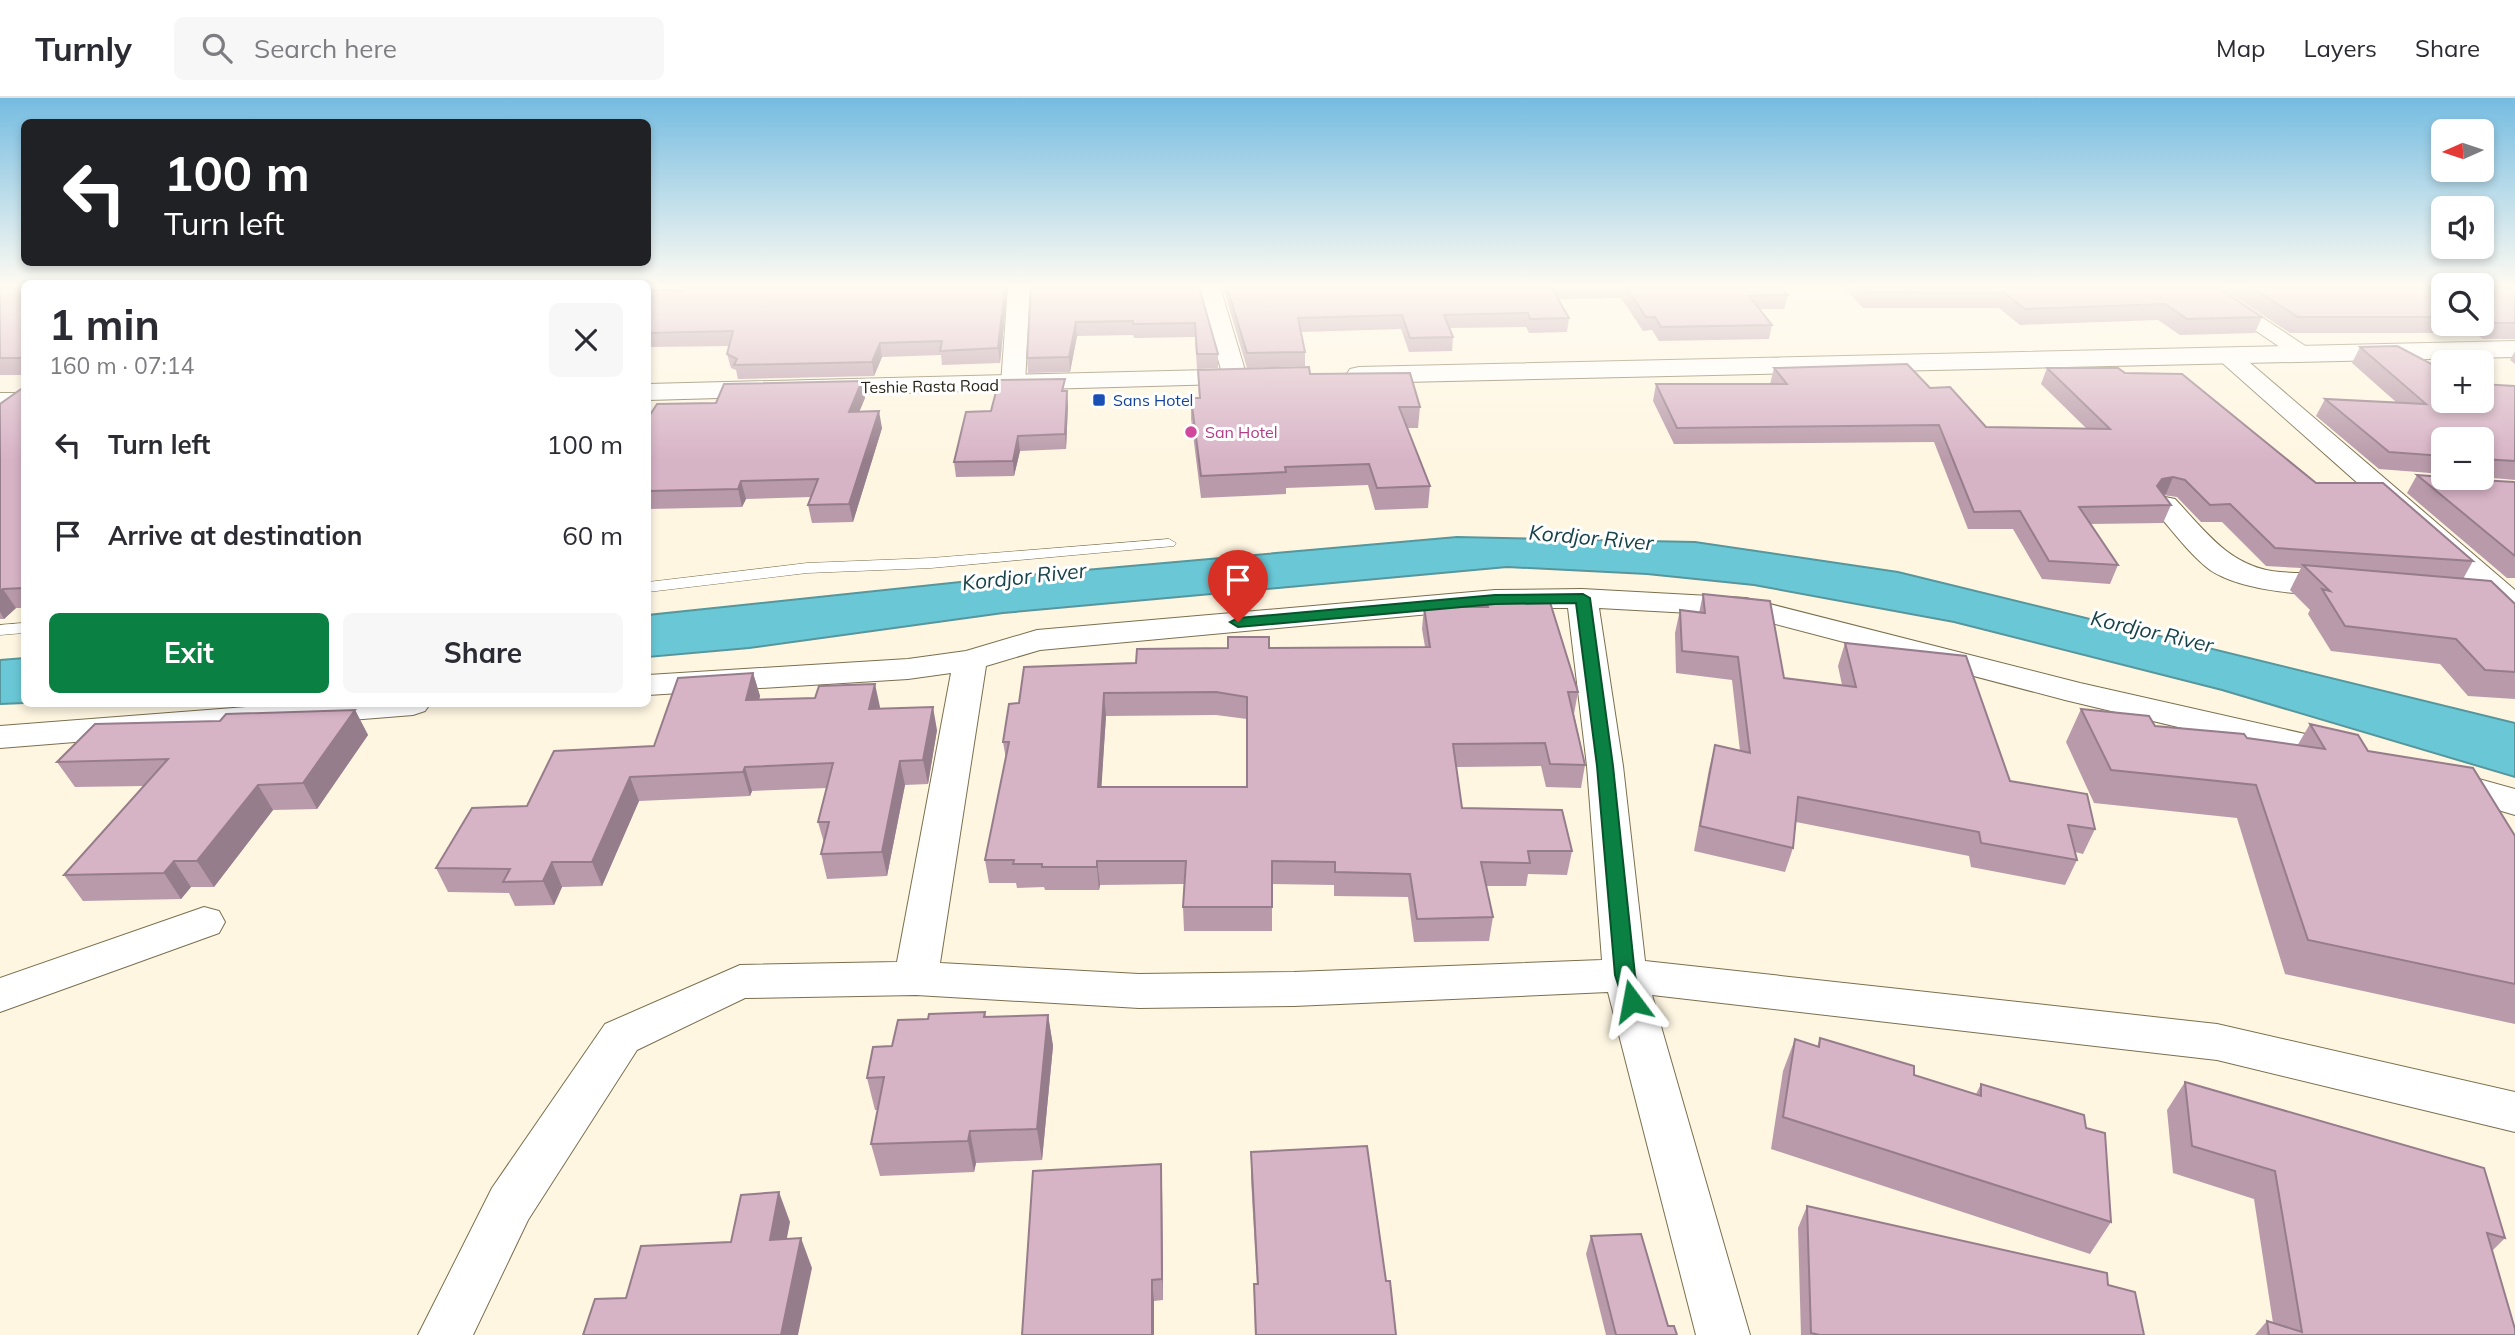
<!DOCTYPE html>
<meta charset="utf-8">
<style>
:root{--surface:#fff;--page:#f7f7f7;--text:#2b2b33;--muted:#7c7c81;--line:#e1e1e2;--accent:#0b8043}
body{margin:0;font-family:Mulish,sans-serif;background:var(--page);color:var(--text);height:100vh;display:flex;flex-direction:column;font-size:26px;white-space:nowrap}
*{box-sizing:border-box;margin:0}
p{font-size:23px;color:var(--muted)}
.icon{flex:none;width:38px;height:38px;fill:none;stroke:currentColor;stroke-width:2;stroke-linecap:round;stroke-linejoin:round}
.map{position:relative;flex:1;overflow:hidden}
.details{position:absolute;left:21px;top:182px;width:630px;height:427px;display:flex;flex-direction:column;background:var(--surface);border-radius:10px;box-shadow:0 4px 10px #0003}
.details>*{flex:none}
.hud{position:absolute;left:21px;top:21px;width:630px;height:147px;border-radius:10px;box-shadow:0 4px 10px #0003;background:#202124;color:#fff;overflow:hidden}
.needle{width:46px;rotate:267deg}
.controls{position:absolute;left:2431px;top:21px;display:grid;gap:14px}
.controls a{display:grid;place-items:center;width:63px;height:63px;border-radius:10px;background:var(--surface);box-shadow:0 4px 10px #0003;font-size:35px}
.pin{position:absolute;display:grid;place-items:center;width:60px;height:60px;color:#fff;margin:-72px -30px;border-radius:50% 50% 50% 0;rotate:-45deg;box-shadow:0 0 7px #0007}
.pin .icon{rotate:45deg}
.me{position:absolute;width:77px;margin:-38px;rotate:347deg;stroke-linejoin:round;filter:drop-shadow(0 0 5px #0008)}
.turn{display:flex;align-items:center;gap:24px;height:147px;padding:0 28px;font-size:32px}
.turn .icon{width:91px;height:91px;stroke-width:2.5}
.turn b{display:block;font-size:49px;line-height:60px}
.round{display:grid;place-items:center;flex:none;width:74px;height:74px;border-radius:10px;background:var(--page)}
.head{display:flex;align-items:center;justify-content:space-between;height:119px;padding:0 28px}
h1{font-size:42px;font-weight:700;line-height:52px}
.action{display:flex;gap:14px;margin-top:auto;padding:14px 28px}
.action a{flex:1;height:80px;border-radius:10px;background:var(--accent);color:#fff;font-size:28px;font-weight:700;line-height:80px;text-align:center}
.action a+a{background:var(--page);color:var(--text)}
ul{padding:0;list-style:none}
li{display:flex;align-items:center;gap:21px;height:91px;padding:0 28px}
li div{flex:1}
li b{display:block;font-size:26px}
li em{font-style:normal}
header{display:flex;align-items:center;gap:42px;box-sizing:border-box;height:98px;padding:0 35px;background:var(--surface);border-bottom:2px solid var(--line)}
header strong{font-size:33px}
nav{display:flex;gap:38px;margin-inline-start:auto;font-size:24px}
.search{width:490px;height:63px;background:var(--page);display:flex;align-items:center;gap:18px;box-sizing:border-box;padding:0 24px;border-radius:10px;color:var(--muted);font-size:26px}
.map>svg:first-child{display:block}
</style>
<header>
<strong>Turnly</strong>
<div class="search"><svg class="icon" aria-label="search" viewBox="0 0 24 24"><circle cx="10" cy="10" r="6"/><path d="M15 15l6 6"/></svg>Search here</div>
<nav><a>Map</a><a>Layers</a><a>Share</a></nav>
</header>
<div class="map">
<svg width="2515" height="1237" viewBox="0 0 2515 1237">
<rect width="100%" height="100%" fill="#fef6e1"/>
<path fill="#6ac8d6" stroke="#56969c" stroke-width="2" d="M1457,439L1695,444L1898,474L2515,625V679L2222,592L1954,524L1754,487L1647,476L1507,469L1003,515L749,550L648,559V517L1017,478Z
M24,560V605L0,606V562Z"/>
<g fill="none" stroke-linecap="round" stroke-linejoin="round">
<g stroke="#7a6f4f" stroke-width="1">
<path id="service" d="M1169,441L1176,445L1174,448L931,470L807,475L648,494V484L807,465L931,460Z
M24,525V535L0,537V527Z"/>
</g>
<g stroke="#7a6f4f" stroke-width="2">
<path id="minor" d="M0,189H17L0,198Z
M1008,189H1030L1025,286L1022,291H1004L1001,286Z
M1198,189H1220L1247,279L1244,284H1226L1223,279Z
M2191,189H2216L2316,255L2312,260H2296Z
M2227,250L2235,252L2515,492V517L2504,515L2219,262L2215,257L2219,252Z
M2165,399L2175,401C2207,435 2231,470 2280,474C2304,476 2329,474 2352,479L2356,486L2352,493C2316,501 2241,493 2210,472C2189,456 2173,433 2155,413L2151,407L2155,401Z
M1582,491L1746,500L2080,585L2345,645L2358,649L2363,657L2358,665L2345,669L2065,602L1745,518L1599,510L1623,668L1645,863L2217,926L2515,994V1034L2217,962L1652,897L1750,1237H1696L1608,894L1294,908L1139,910L916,897L745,900L637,952L528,1122L473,1237H418L492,1090L605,926L740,867L897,864L951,575L908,581L648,597V577L908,561L966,553L1037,532L1495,492ZM1495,510H1568L1587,668L1602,862L1294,874L1139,876L940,865L986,568L1040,552Z
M285,606H430L425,613L413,617L0,650V628Z
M2443,671L2515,691V717L2430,692L2424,683L2430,674Z
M204,809L219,813L225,824L219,835L0,914V880Z"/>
</g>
<g stroke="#7a6f4f" stroke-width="2">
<path id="secondary" d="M2515,243V259L1359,285L1350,283L1346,277L1350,271L1359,269Z
M1250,271L1259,273L1263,279L1259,285L648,302V286Z
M0,295H24V311H0Z"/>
</g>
<use href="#service" fill="#fff" fill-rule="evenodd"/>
<use href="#minor" fill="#fff" fill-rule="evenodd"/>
<use href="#secondary" fill="#fff" fill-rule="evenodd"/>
</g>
<path fill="#b99aaa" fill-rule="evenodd" d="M8,189H24V277H0V190L9,191Z
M682,189H1008L1000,265L942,267L941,257L882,259L874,278L738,281L736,272L731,270L727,256L729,248L648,249V192L682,193Z
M1031,189H1199L1218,256V270L1197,271L1195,239L1134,240L1133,237L1077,238L1070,274L1028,275L1027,260Z
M1223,189H1780L1788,197L1784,211H1760L1772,227L1769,241L1659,243L1652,232L1643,233L1621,200L1558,201L1569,220L1567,234L1529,235L1526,229L1450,230L1453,239L1452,253L1409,254L1401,231L1301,234L1305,254V268L1247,270Z
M1843,189H2217L2262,219L2255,235L2180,237L2158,222L2020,227L1999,210H1863Z
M2220,189H2443V226H2482V189H2515V241H2483L2475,235H2290Z
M2360,249L2443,303L2515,288V382L2482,379V341H2443V376L2379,371L2316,318L2325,301L2396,304L2352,265Z
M2515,253V266L2510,262Z
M1774,270L1930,290L1986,329L2086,330L2041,286L2047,270L2125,275L2316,385L2473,463L2463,481L2515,506V601L2468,598L2440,566L2331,553L2308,516L2310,512L2290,492L2301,470L2266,468L2222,424H2201L2177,399L2163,397L2171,407L2163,425L2090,426L2118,467L2110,486L2042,481L2013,431H1968L1934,344L1674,346L1653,303L1656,286H1770Z
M1198,272L1310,276L1420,309L1418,330H1407L1430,388L1428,410L1375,412L1368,387L1286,390V396L1201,400L1191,321V300H1199Z
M24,289V510H16L4,521H0V306Z
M1066,293L1068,307L1066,351L1020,353L1014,378L956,379L954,364L991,313Z
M865,300L859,314L882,330L853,424L812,425L808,407L811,399L746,401L742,409L648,411V320L716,305Z
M2417,377L2515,384V480H2507L2407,395Z
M1703,496L1784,580L1842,587L1838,568L1845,545L2010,683L2095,731L2083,756L2075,754L2077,762L2065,787L1971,769L1969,758L1796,724L1793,750L1785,774L1694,753L1709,671L1715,647L1740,653L1732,582L1676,575L1675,535L1680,512L1699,515Z
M1486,503L1578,594L1574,616L1585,667L1581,690L1546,689L1541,668L1456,669L1462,710L1572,753L1567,777L1528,776L1526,788H1486L1493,819L1489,843L1414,844L1408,799L1334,798V787L1272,786V833H1184L1183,809L1184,786L1100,787L1099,792H1045L1044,789L1017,790L1016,785H989L985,762L1006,661L1003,644L1019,605L1136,565L1269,550L1425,549L1422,531L1424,509H1485ZM1216,617L1247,621V689H1101L1106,618Z
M753,575L760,598L759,602L880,609V611L937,632L928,686L905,687L887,778L827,781L821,756L824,745L818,724L827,690L752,693L750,698L639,703L602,788L562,789L554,807L515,808L509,795L448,794L436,770L527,708L654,648Z
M2081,611L2155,628L2297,648L2310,626L2368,653L2515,738V926L2285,876L2237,720L2094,705L2066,644Z
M355,612L368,637L317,711L273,712L214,789H191L181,801L83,803L64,777L144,688L75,689L57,664L220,623Z
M985,914L986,919L1048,917L1053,948L1042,1062L976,1065L974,1074L880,1078L871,1046L878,1012H875L867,980L892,948L928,921Z
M1820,940L1914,977L1976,996L1981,986L2086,1030L2111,1124L2090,1156L1771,1051L1783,973L1795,941L1817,949Z
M2185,984L2505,1140L2492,1153L2515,1237H2255L2267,1223L2273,1225L2254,1101L2173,1075L2167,1012Z
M1251,1054L1396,1237H1255L1254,1186H1257L1251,1081Z
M1161,1066L1162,1088L1163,1202L1154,1203V1237H1022Z
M1807,1108L2108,1187L2144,1237H1801L1798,1130Z
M1591,1138L1668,1228L1677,1237H1606L1586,1156Z"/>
<path fill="#967d8b" d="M1005,189H1008L1000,265L998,250Z
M1076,224L1077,238L1070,274L1069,259Z
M880,245L882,259L874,278L872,264Z
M862,283L865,300L852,331L849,314Z
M1067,293L1068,307L1066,351L1065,336Z
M879,313L882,330L853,424L849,406Z
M1018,338L1020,353L1014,378L1013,363Z
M2173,379L2166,396L2154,398L2157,388L2162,381Z
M741,383L746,401L742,409L738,391Z
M3,491L16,510L4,521L0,514V493Z
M753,575L760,598L753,625L746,602Z
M875,586L880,609L874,635L869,611Z
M1104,595L1106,618L1100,712L1098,689Z
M933,609L937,632L928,686L923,662Z
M355,612L368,637L317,711L303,685Z
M900,663L905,687L887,778L882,754Z
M745,669L752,693L750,698L743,674Z
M630,679L639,703L602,788L592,764Z
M258,687L273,712L214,789L197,763Z
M174,763L191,789L181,801L164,775Z
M1097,763L1100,787L1099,792L1097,769Z
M552,764L562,789L554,807L543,783Z
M1048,917L1053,948L1042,1062L1037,1031Z
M970,1033L976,1065L974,1074L968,1043Z
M1161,1066L1162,1088L1163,1202L1162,1181Z
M779,1094L790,1124L781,1171L770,1142Z
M801,1140L812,1170L798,1237H781Z
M1152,1182L1154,1203V1237H1152Z"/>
<path fill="#d7b3c6" stroke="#967d8b" stroke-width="2" fill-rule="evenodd" d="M16,189H24V260H0V190L15,191Z
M682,189H1005L998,250L940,253L942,243L880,245L872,264L734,267L737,261L727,256L733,233L648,235V192L682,193Z
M1031,189H1199L1218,256H1197L1195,225L1133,226V223L1076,224L1069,259L1027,260Z
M1227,189H1551L1569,220L1530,221L1528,215L1444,217L1453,239L1410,240L1402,217L1298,220L1305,254L1247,255Z
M1626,189H1780L1788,197L1749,198L1772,227L1661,229L1655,219H1646Z
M1862,189H2217L2262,219L2187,221L2165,206L2025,211L2004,195L1868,194Z
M2251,189H2443V219H2298Z
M2482,189H2515V225H2492L2484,219H2482Z
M2397,248L2443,272V303H2482V286L2515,288V363L2482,361V341H2443V358L2389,354L2325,301L2426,306L2360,249Z
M1907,266L1930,290L1950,289L1986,329L2110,331L2047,270H2118L2125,275L2182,276L2316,385H2383L2473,463L2275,450L2230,406L2210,407L2185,382L2173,379L2162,381L2157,388L2171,407L2079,409L2118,467L2049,463L2020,413L1974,414L1939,327L1677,330L1656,286H1787L1774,270Z
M1309,269L1310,276L1410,275L1420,309H1399L1430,388L1377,390L1369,366L1285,369L1286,374L1201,378L1191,300H1200L1198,272Z
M1065,281L1062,293H1067L1065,336L1018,338L1013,363L954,364L966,314L991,313L999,282Z
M862,283L849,314L879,313L849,406L808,407L818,381L741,383L738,391L648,393V320L657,306L716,305L724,286Z
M24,289V490L3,491L0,493V306Z
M2417,377L2443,379V380L2515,384V458Z
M2303,467L2491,483L2515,506V574L2485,572L2456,541L2345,528L2322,491L2330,493Z
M1703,496L1770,503L1784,580L1856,589L1845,545L1966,558L2010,683L2087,696L2095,731L2068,727L2077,762L1981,745L1979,734L1798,699L1793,750L1700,728L1715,647L1750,655L1738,559L1682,553L1680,512L1705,515Z
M1549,501L1578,594H1568L1585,667L1550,666L1545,645L1453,646L1462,710L1562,712L1572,753H1528L1530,765L1481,764L1493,819L1417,821L1410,776L1335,774V764L1272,763V809H1183L1186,763H1097V769H1042V766H1013L1014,762H985L1009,644H1003L1009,606L1019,605L1024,569L1136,565L1137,551L1228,550V539H1269V550L1430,549L1424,509H1488L1486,503ZM1216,594L1247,599V689H1098L1104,595Z
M753,575L746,602L815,600L819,588L875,586L869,611L933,609L923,662L900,663L882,754L821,756L829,724H818L833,665L745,669L743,674L630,679L592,764H552L543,783L503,784L510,771L436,770L472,710L527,708L554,653L654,648L678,580Z
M2081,611L2149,618L2155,628L2244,636L2247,640L2325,651L2310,626L2358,637L2368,653L2473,670L2515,738V886L2308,842L2256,687L2111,672Z
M355,612L303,685L258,687L197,763H174L164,775L64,777L168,661L57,664L95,626L220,623L226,616Z
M985,914L984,919L1048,917L1037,1031L970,1033L968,1043L871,1046L884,979L867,980L873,949L892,948L898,922L928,921L929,916Z
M1820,940L1914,968V977L1981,998V986L2084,1017L2086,1030L2105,1035L2111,1124L1783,1019L1795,941L1819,949Z
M2185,984L2484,1070L2505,1140L2487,1135L2515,1231V1237H2269L2267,1223L2302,1234L2275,1073L2192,1048Z
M1367,1048L1386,1183H1390L1396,1237H1256L1254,1186H1258L1251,1054Z
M1161,1066L1162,1181L1152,1182V1237H1022L1033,1073Z
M779,1094L770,1142L801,1140L781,1237H583L595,1201L626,1200L641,1148L731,1144L741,1097Z
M1807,1108L2107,1175L2108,1187L2135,1194L2144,1237H1820L1811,1235Z
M1641,1136L1668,1228H1674L1677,1237H1616L1591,1138Z"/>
<linearGradient id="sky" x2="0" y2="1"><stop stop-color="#75bce1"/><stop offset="0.52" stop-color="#fffbf2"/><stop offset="1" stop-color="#fffbf2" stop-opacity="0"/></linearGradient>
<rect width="2515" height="362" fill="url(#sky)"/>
<path fill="#0b8043" stroke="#07532c" stroke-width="2" d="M1583,496L1590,500L1613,668L1635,877L1642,903L1639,908H1625L1615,877L1597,668L1576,505L1495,506L1238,529L1230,524L1238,520L1495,497Z"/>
<rect fill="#1a4fb4" stroke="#fff" stroke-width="2.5" x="1092" y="295" width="14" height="14" rx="3.5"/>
<circle fill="#d1479c" stroke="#fff" stroke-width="2.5" cx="1191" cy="334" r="7"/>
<g text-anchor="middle" stroke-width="6" stroke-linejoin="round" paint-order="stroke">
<g font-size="16" fill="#282316" stroke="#fff">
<text transform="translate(930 288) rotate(-1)" y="6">Teshie Rasta Road</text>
</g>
<g font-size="16" fill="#164399" stroke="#fff" text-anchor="start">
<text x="1113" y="308">Sans Hotel</text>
</g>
<g font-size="16" fill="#b23c85" stroke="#fff" text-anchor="start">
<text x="1205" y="340">San Hotel</text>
</g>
<g font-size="21" font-style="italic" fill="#174349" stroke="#fff">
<text transform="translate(1591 440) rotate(5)" y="7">Kordjor River</text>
<text transform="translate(1024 479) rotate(-6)" y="7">Kordjor River</text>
<text transform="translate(2152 534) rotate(13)" y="7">Kordjor River</text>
</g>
</g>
</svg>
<div class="controls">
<a><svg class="needle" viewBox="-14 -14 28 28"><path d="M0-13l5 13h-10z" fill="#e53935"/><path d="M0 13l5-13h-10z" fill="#7c7c81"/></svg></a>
<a><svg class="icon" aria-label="sound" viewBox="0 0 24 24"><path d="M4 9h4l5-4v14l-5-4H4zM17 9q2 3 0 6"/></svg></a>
<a><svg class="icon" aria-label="search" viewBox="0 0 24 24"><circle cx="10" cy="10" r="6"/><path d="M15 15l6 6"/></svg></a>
<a>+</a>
<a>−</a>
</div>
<div class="pin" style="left:1238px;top:524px;background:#d93025"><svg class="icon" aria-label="arrive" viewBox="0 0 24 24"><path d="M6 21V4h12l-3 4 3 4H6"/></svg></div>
<svg class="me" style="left:1632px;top:903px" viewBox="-20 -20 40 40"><path d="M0-17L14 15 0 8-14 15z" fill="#0b8043" stroke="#fff" stroke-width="4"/></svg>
<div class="hud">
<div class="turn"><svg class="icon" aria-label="left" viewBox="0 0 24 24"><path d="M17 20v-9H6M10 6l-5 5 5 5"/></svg><div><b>100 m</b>Turn left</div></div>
</div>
<section class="details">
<div class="head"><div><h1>1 min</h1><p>160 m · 07:14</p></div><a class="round"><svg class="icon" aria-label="close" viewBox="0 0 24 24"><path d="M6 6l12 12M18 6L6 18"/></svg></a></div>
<ul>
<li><svg class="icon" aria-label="left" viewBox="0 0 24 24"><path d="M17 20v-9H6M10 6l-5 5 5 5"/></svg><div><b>Turn left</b></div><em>100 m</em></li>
<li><svg class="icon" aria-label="arrive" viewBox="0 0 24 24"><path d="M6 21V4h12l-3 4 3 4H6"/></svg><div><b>Arrive at destination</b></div><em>60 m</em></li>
</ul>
<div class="action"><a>Exit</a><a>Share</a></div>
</section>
</div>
